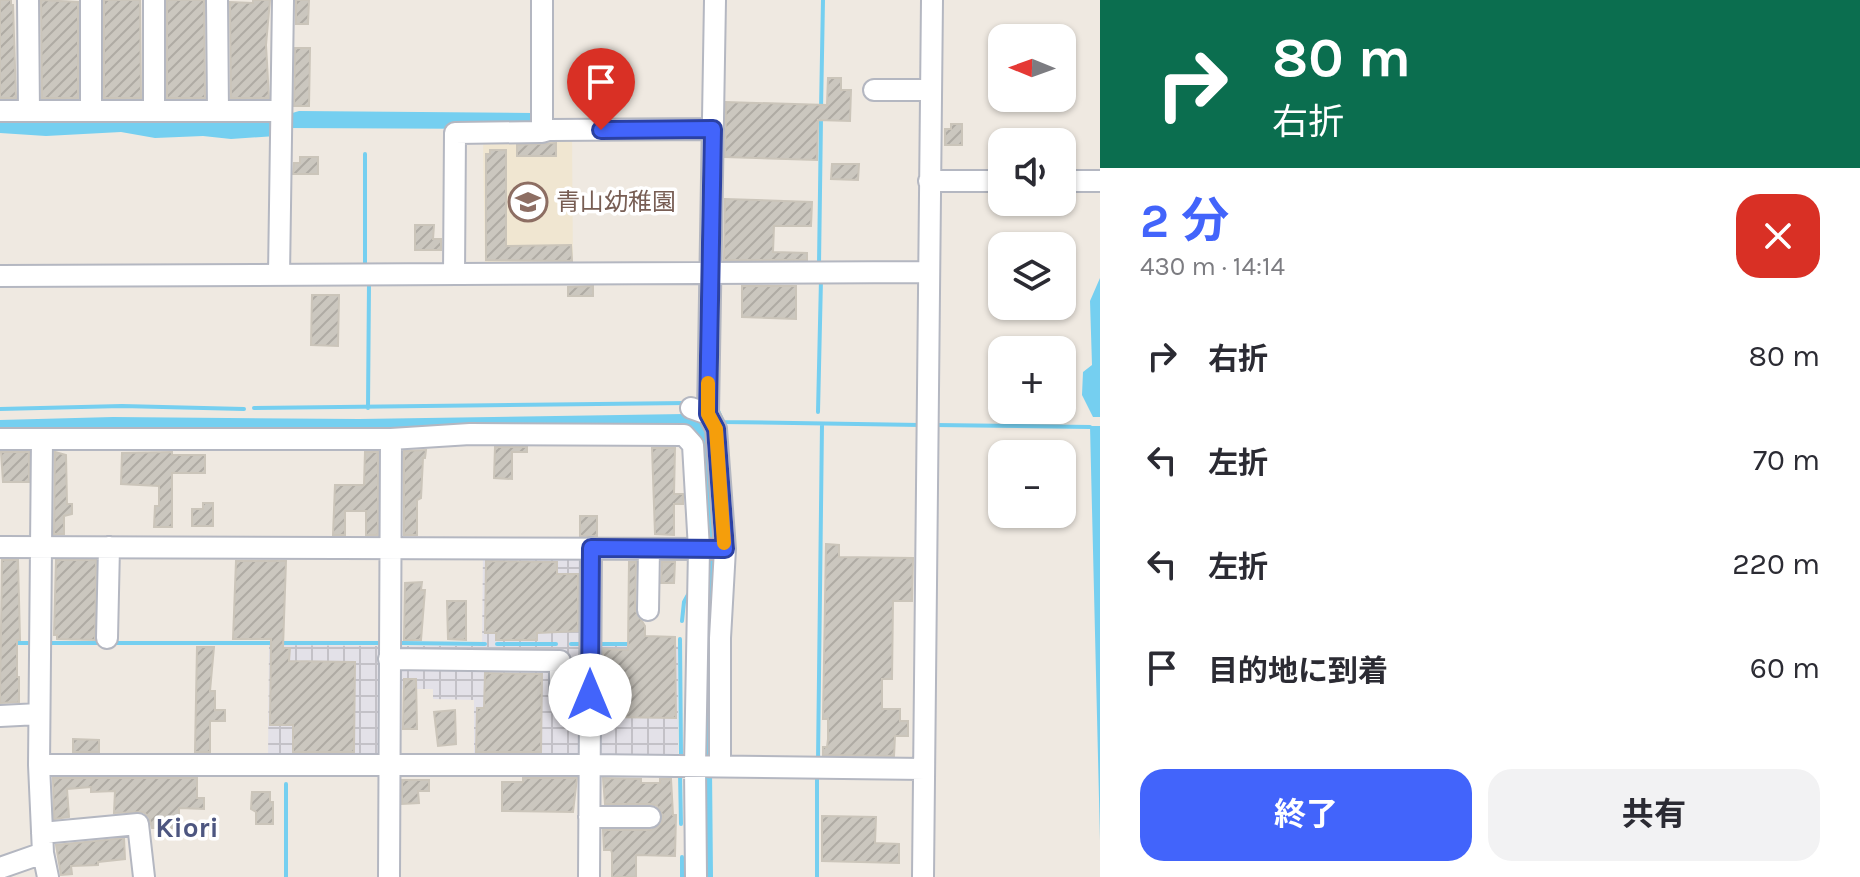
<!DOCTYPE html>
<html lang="ja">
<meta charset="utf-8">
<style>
:root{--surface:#fff;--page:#f2f2f3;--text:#2b2b33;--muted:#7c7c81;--accent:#4264fb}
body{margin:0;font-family:Karla,"Noto Sans JP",sans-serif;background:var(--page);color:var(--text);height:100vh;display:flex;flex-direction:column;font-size:30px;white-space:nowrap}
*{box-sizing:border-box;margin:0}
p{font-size:26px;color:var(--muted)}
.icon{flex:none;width:44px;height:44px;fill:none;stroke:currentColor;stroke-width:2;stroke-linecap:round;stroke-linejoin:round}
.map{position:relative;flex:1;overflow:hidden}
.side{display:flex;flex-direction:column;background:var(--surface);width:760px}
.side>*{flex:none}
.banner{background:#0b6e4f;color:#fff;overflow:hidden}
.needle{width:52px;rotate:271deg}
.tools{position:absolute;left:988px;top:24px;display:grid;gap:16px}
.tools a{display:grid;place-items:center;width:88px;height:88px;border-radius:16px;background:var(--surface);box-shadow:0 2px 6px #0004;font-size:40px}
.pin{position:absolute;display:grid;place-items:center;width:68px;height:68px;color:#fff;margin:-82px -34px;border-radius:50% 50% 50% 0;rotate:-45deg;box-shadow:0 0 8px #0007}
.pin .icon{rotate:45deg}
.me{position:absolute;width:88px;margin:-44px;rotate:0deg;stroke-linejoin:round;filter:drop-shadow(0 0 6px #0008)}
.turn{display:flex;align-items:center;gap:28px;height:168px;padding:0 40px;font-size:36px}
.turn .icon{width:104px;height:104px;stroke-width:2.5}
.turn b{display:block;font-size:56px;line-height:68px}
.round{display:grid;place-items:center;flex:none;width:84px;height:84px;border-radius:24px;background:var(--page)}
.headline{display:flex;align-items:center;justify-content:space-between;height:136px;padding:0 40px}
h1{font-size:48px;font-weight:700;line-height:60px;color:var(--accent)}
.action{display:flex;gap:16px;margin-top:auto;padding:16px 40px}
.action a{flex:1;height:92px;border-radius:24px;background:var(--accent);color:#fff;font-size:32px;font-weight:700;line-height:92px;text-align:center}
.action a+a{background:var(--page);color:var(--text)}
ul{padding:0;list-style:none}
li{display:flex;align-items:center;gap:24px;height:104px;padding:0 40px}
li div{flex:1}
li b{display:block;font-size:30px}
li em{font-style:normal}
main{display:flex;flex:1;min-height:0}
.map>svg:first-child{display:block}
</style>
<main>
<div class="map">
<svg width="1100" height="877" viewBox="0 0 1100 877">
<defs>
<pattern id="industrial-grid" width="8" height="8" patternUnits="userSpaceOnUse" patternTransform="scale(2)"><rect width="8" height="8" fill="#e3e1e8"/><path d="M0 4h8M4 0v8" fill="none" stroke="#c3c1c7"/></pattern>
<pattern id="building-hatch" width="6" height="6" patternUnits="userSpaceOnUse" patternTransform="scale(2)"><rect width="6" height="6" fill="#cbc7bf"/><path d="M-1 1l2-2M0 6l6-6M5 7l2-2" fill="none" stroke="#afaba4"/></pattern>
</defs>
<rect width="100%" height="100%" fill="#efe9e1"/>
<path fill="url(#industrial-grid)" d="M483,550L585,551L582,758H474V700L433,699V689H398V646H482Z
M269,645L379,646V753L374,759H268Z
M593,646H678V758H593Z"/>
<path fill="#f0e6d1" d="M572,133L573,267H485L483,136Z"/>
<path fill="#75cff0" d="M299,111L532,113L534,129L286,128L289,114Z
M0,115L275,119L276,136L231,139L203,136L155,138L121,132L46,136L0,133Z
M1100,278V417H1093L1082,395L1083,372L1092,365L1090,301Z
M684,414L698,417L712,431L720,540L712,770L713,877H701L697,440L0,432V420L113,417L359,419Z
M1090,426H1100V840Z"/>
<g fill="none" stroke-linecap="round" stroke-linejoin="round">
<path stroke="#75cff0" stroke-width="4" d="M821,110L823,0
M365,154V266
M819,264L821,118
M716,406L723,422L920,425
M254,408L687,403
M368,408L369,283
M0,409L122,406L244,409
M818,412L821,279
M935,425L1090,427
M682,621L684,602L690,591
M680,639L681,756
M14,643H28
M46,643H101
M110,643H379
M401,643L485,644
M497,644H556
M571,644H585
M597,644H630
M818,761L822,424
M680,773L681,824
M682,857V877
M286,877V784
M817,877V773"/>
</g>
<path fill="url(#building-hatch)" stroke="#cbc5ba" stroke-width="2" d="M0,0H11V5H13L16,98H0Z
M41,0L78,2V98H42Z
M104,0H140L141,98H104Z
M167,0H204L205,98H167Z
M253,0H270L266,45L269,98H231L230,2L253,3Z
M296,0H309L308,24H296Z
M295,48H310L309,106H294Z
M828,78H841V90H851L850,121L818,120L817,160L725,157L726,102L827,105Z
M951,124H962V145H945V129H951Z
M556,143V156H517V145Z
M490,150H506V246L571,245L572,261L486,260V154H490Z
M300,157H318V174H293L294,163H300Z
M832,164H859L858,180L831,179Z
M725,199L812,202L811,226H774L773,252L807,253V260H724Z
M415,225H434L433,239H441V250H415Z
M593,286V296H568V287Z
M742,286H796V319L742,317Z
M312,295H339L338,346L311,345Z
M495,447H527V452H512V479L494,478Z
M652,448H675L674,494H683V504H674V535L655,534Z
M426,450L425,458H423L421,498L417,500V535H404V451Z
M1,452H29V482H3Z
M55,452L66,455L67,504H72V514L64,516V534H54Z
M172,452V455H205V473H172V527H154L155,506H159V486L121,484L122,453Z
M365,452H378V535H366V511H345V535H333L335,485H364Z
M203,503H213V526H192V509H203Z
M580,516H597V536H580Z
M826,544L839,545V557L913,558L912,601H893L892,679H882V709H900V721H908V736H895L894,756L823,755V747H827L828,739V719H823Z
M2,560H18L20,640H17V677H19V702L0,703Z
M56,560H96L95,640L57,639V635H54Z
M236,561H286L283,648H290L289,661L355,662L354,752H293V725H270L271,639H233Z
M486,561L557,562V574H578V631L537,633V640H496V633H485Z
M629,562H636L635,610L645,626V636L675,637L676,718L604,717L603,649L628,650Z
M662,562H675L674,583H661Z
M422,582L421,590H425L421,640H404L405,583Z
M447,601H466V640L448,639Z
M197,647H214L210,691H215V710H225V721H210V752H195Z
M485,673L542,674L541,752H476L477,708H484Z
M404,679H416L417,729H403Z
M455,710L456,744L438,746L434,712Z
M73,739L99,740V752H73Z
M53,778H197V798H204V809L179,808V828H152L149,817L143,812L114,813L115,791L91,792V787L67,789L69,817L54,819Z
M523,778H577L573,812L502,811V782H523Z
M603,778L641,779V783H660V779H671L673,815H676L675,856L636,855V877H612V853L611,850H604L603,830H651L661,824L663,816L657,806L651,804H605Z
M402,780H429V791H418L419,803L402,804Z
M252,792H270V802H273V824H256V812L251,809Z
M822,816L876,817L875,843L899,844V863L822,861Z
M124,838L125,859L98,862V865L71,866L72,874L61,875L56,845Z"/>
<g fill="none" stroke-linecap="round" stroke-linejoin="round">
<g stroke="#b4b7c1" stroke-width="24">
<path id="minor" d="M28,0L29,111
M91,0V111
M154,0V111
M217,0L218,111
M874,90H930
M0,111H281
M542,132V0
M929,181H1002
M1062,181H1100
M454,274L455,133L542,132L549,130L713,129
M279,275L283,0
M0,276L929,272
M691,408L708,414L716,429L725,549L720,638V766
M708,414L715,0
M0,439H391L470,434L684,435L693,445L699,549L695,766L696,877
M42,439L39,765L43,853L48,877
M0,547L725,549
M648,610L649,549
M107,638L109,547
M389,659L560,661V694L590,695
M0,716L39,714
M39,765H589L924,769
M589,817H650
M42,833L138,824L144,877
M0,868L43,853
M389,877L391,439
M589,877L591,548
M923,877L932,0"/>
</g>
<use href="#minor" stroke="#fff" stroke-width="20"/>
</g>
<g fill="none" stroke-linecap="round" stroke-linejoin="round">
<g stroke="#2b41a3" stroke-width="20">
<path id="route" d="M590,695L591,548L725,549L716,429L708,414L713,129L601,130"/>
</g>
<use href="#route" stroke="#4264fb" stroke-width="14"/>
<path stroke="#f59e0b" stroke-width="14" d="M708,383V414L716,429L724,543"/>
</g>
<defs>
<g id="school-ring" transform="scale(2)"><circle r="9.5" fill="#fff" stroke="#8d6e63" stroke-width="1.5"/><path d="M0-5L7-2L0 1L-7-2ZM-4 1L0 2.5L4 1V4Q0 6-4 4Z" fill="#8d6e63"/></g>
</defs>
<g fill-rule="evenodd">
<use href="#school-ring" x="528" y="202"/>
</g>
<g text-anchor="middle" stroke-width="7" stroke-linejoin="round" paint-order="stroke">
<g font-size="24" fill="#785e54" stroke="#fff" text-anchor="start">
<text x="556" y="210">青山幼稚園</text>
</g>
<g font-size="28" font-weight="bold" fill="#4d5680" stroke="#fff">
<text x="187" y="837">Kiori</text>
</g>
</g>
</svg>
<div class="tools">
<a><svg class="needle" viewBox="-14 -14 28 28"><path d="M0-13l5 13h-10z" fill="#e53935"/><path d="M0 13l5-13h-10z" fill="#7c7c81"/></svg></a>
<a><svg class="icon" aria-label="sound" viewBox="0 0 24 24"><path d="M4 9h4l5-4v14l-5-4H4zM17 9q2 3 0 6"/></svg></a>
<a><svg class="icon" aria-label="layers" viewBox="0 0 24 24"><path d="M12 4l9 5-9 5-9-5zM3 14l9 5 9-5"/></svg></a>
<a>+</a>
<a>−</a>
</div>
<div class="pin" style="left:601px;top:130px;background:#d93025"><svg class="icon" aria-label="arrive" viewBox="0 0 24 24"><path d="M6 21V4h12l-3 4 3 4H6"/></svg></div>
<svg class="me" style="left:590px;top:695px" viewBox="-20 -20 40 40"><circle r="19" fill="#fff"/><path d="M0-13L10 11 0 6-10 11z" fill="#4264fb"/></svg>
</div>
<section class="side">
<div class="banner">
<div class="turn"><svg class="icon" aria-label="right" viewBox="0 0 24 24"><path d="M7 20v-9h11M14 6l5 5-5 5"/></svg><div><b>80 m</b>右折</div></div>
</div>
<div class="headline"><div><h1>2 分</h1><p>430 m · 14:14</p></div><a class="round" style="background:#d93025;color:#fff"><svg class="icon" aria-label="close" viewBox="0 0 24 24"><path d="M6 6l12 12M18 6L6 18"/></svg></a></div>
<ul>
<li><svg class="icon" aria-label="right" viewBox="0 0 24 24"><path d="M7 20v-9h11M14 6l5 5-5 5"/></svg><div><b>右折</b></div><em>80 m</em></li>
<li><svg class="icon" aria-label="left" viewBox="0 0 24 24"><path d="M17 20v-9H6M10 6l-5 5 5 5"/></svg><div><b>左折</b></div><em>70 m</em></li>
<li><svg class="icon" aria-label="left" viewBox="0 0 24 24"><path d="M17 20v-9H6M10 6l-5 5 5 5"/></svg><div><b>左折</b></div><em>220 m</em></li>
<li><svg class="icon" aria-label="arrive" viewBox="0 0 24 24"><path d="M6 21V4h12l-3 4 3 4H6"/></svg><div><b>目的地に到着</b></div><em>60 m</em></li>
</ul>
<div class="action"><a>終了</a><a>共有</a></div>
</section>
</main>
